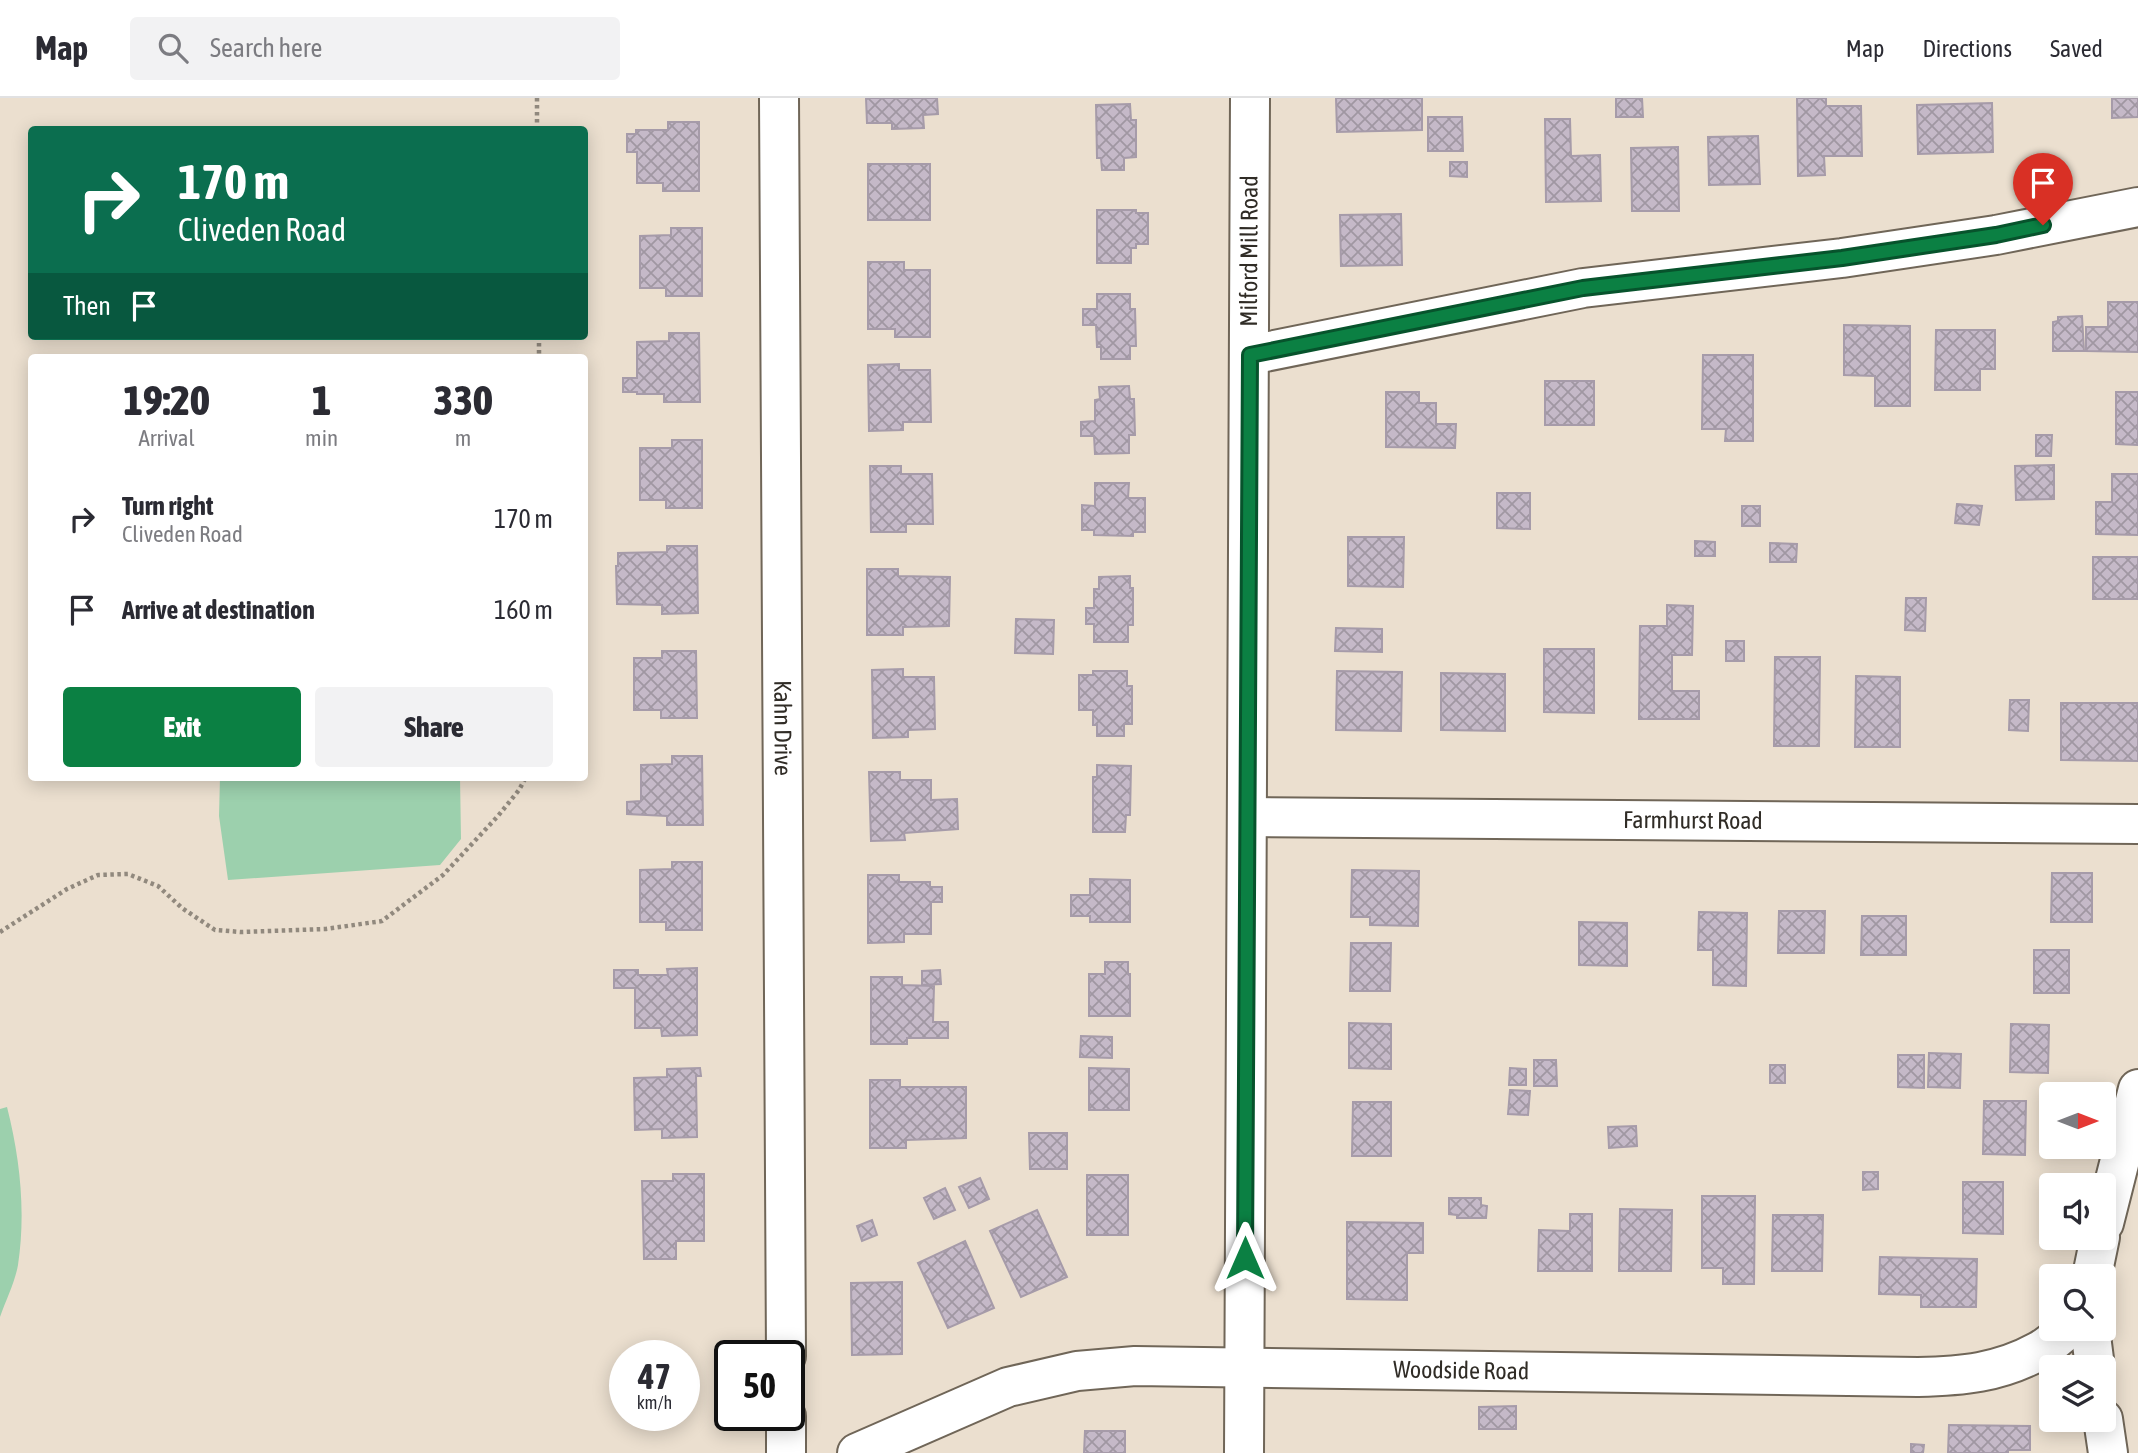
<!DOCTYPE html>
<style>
:root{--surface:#fff;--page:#f2f2f3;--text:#2b2b33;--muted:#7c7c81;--line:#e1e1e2;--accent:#0b8043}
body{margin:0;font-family:"Asap Condensed",sans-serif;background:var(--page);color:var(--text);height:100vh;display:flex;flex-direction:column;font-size:26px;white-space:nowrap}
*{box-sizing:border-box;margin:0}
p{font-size:23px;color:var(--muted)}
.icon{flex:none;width:38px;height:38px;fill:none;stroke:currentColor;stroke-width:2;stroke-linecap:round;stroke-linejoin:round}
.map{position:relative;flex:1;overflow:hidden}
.sheet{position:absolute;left:28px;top:256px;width:560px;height:427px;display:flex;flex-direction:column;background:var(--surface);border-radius:7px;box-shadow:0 4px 18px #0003}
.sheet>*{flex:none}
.guide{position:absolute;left:28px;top:28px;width:560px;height:214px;border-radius:7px;box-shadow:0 4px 18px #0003;background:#0b6e4f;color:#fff;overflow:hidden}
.needle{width:46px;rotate:90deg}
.controls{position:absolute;left:2039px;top:984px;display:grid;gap:14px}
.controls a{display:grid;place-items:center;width:77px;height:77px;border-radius:7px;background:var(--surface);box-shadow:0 4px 18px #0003;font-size:35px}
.speed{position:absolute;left:609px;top:1242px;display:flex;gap:14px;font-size:35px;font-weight:700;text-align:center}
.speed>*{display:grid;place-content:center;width:91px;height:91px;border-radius:50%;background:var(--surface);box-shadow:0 4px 18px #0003;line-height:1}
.speed small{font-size:18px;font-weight:400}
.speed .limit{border:4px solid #111;border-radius:10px;background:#fff;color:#111}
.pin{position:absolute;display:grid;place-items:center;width:60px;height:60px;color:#fff;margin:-72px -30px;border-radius:50% 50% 50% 0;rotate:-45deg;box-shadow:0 0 7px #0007}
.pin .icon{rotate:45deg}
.me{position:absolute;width:77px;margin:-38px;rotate:0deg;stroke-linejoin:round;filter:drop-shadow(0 0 5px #0008)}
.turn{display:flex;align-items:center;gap:24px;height:147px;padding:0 35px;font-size:32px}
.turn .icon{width:91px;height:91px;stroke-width:2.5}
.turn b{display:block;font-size:49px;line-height:60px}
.then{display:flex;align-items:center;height:66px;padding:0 35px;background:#0003;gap:14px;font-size:26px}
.eta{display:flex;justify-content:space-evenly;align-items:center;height:119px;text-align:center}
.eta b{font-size:42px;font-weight:800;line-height:49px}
.primary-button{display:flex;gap:14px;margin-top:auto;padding:14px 35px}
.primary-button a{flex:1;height:80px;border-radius:7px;background:var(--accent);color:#fff;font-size:28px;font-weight:800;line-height:80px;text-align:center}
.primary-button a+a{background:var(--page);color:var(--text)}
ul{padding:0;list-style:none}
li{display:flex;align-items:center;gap:21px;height:91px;padding:0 35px}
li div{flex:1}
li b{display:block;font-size:26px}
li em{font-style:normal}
header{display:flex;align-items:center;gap:42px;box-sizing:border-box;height:98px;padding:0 35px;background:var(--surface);border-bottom:2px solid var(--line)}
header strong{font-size:33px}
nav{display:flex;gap:38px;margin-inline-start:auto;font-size:24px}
.search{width:490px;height:63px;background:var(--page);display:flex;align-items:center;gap:18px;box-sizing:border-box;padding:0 24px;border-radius:7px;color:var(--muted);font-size:26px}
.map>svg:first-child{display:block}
</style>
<header>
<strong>Map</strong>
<div class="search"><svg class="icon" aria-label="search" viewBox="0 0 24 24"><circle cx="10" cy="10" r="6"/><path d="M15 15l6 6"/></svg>Search here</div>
<nav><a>Map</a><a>Directions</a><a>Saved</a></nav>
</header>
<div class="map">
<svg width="2138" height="1355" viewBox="0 0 2138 1355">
<defs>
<pattern id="building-cross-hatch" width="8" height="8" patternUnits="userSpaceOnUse" patternTransform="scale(1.75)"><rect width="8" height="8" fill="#c5b9c8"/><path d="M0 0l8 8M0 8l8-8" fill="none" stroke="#a097a2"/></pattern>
</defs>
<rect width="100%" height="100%" fill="#ebdfcf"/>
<path fill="#9cd0ad" d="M220,679H460L461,741L440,767L228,782L219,718Z
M7,1009C20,1060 26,1114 18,1167C15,1184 6,1202 0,1219V1011Z"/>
<path fill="url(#building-cross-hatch)" stroke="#a69ba9" stroke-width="2" d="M866,0H937L938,16L923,17L924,30L892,31V25H867Z
M1336,0H1422V32L1337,34Z
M1616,0H1642L1643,19H1616Z
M1797,0H1826V8H1861L1862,58H1824L1825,77L1798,78Z
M2112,0H2138V19L2112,20Z
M1992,5L1993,54L1918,56L1917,7Z
M1130,6L1131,22H1136V59L1124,60V72H1102L1101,60H1097L1096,7Z
M1428,19H1462L1463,53H1428Z
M1545,21H1570L1571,58L1600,57L1601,103L1546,104Z
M668,24H699V93H663V85H637V54H627V36H636V32H668Z
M1758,38L1760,86L1709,87L1708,39Z
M1678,49L1679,113H1632L1631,50Z
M1450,64H1467V79L1450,78Z
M868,66H930V122H868Z
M1097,112H1136V115H1148V146H1136V150H1131V165H1097Z
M1401,116L1402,167L1341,168L1340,117Z
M671,130H702V198H666V190H640V138L671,137Z
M868,164H904V172H930V239H895V231H868Z
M1097,196H1130V211H1135L1136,248H1130V261H1101V249H1097L1096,227H1083V211H1097Z
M2108,204H2138V254L2086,253V229H2108Z
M2082,218L2084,253H2053V224L2058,223V219Z
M1844,227L1910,228V308H1875V278L1844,277Z
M1936,232H1995V271H1980V292H1935Z
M669,235H699L700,304H664V296H637V294H623V280H637V244L669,243Z
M1703,257H1753V343H1725L1726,331H1702Z
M899,266V272H930L931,324H903V332L869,333L868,267Z
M1545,283H1594V327H1545Z
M1129,288L1130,301H1134L1135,337H1129V355L1095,356L1094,338H1081V324L1095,323V302L1100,301L1099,289Z
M1386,294H1419V305H1436V326H1456L1455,350L1386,349Z
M2116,294H2138V347L2116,346Z
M2036,337H2052L2051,358H2036Z
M672,342H702V410H666V402H640V350H672Z
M2054,367V401L2016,402L2015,368Z
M870,368H901V376H932L933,426H906V434H871Z
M2112,376H2138V437L2096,436V404H2112Z
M1095,385H1129L1128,400H1145V434H1133V438L1094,437V432H1082V407L1095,408Z
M1497,395H1530V431L1497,430Z
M1957,406L1982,408L1979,427L1955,425Z
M1742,408H1760V428H1742Z
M1348,439H1404L1403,489L1348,488Z
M1695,443L1715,444V458H1695Z
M1770,445L1797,446L1796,464H1770Z
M667,448H697L698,515L662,516V507L617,506L616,468H618V455L667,454Z
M2093,459H2138V501H2093Z
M867,471H898V478L950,479L949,528L903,529V537H867Z
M1130,478V490H1133V527H1128V544H1094V526H1086V510H1094V491H1099V479Z
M1906,500H1926L1925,533L1905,532Z
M1667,507L1693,508L1692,557H1672V593H1699V621H1639L1640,528H1667Z
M1016,521L1054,522L1053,556L1015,555Z
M1336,530L1382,531V554L1335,553Z
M1726,543H1744V563H1726Z
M1544,551H1594V615L1544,614Z
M662,553H696L697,620H661V612H634V560H662Z
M1775,559H1820L1819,648H1774Z
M903,571V579H934L935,631L908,632V639L873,640L872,572Z
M1093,573H1127V588H1132V626H1124V638H1097V627H1093V612H1079V577H1093Z
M1337,573L1402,574L1401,633L1336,632Z
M1441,575L1505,576V633L1441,632Z
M1856,578L1900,579V649H1855Z
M2010,602H2029L2028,633L2009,632Z
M2061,605H2138V663L2061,662Z
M672,658H702L703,727H667V718L627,716V704L641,703V667L672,666Z
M1097,667L1131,668L1130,717H1126L1125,734H1093V679H1097Z
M869,674H900V682H931V702L957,701L958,731L904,735L905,742L871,743Z
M672,764H702V832H666V824H640V772L672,771Z
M1352,772L1419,773L1418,828L1370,827V819H1351Z
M2052,775H2092V824H2051Z
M868,777H899V784H930V789H942V804H931V836H904V844L868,845Z
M1090,781L1130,782V824H1090V818H1071V797H1090Z
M1779,813H1825L1824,855H1778Z
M1699,814L1747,815L1746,888L1713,887V852H1698Z
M1862,818H1906V857H1861Z
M1579,824L1627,825V868L1579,867Z
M1351,845H1391L1390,893H1350Z
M2034,852H2069V895H2034Z
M1105,864H1128V876H1130V918H1089V876H1105Z
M697,870V937L662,938L661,930H635V890H614V872H638V877H668L667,871Z
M940,872L941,886L922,887V873Z
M871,879H902V887L934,888L933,924H948V940H907V946H871Z
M1349,925L1391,926V971L1349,970Z
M2011,926L2049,927L2048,975L2010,974Z
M1081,938L1112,939V960L1080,959Z
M1929,955L1961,956L1960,990L1928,989Z
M1898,957H1924V990L1898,989Z
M1534,962H1556L1557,988H1534Z
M1770,967H1785V985H1770Z
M700,970L701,978H696L697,1039L662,1040V1031L635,1032L634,980L667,979V971Z
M1089,970L1129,971V1012H1089Z
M1510,970L1526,971V987H1509Z
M870,982H900V989H966V1040L906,1042V1050H870Z
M1510,992L1530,993L1528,1017L1508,1016Z
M1984,1003H2026L2025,1057L1983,1056Z
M1353,1004H1391V1058H1352Z
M1636,1028L1637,1048L1609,1050L1608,1029Z
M1029,1035H1067V1071H1030Z
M1863,1074H1878V1091L1863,1092Z
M673,1076H704V1143H676V1161H644L642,1083H673Z
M1087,1077H1128V1137H1087Z
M980,1080L989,1101L969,1110L959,1089Z
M1963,1084H2003V1136L1963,1135Z
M945,1090L955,1112L934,1121L924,1100Z
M1702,1098H1755L1754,1186H1723V1170H1702Z
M1449,1100H1481V1107L1487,1108L1486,1120H1457V1117L1449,1116Z
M1620,1111L1672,1112L1671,1173H1619Z
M1037,1112L1067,1179L1021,1199L990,1133Z
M1570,1116H1592V1173H1538L1539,1132L1570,1133Z
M1773,1117H1823L1822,1173H1772Z
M872,1122L877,1137L862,1143L857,1128Z
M1347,1124L1423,1125V1155H1407V1202L1347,1201Z
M965,1143L994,1210L948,1230L918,1165Z
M1880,1159L1977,1161L1976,1209H1921V1197L1879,1196Z
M902,1184V1256L852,1257L851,1185Z
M1516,1308V1331H1479V1309Z
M1949,1327L2030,1328V1352H2008V1355H1948Z
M1085,1333H1125V1355H1084Z
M1911,1346L1924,1347L1923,1355H1911Z"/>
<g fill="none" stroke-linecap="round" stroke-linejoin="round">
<g stroke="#706658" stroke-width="42">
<g id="street">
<path id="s1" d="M779,0L786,1258"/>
<path d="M1250,257L1583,190L1842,160L1996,137L2138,109"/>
<path id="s2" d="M1247,719L2138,726"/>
<path d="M2104,1125L2138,991"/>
<path d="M2092,1178L2100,1139"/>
<path d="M2090,1230L2095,1269"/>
<path d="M786,1318V1355"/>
<path d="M2103,1321L2108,1355"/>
<path id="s3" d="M857,1355L1008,1289L1077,1273L1135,1268L1918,1279C1962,1278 1999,1275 2039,1253C2050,1247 2059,1238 2069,1230"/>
</g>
</g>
<g stroke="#706658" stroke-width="42">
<g id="secondary">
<path id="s4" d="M1244,1355L1250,0"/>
</g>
</g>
<path stroke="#91897e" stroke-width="4.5" stroke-dasharray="3.5 3.5" stroke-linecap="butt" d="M537,0V32
M539,238V259
M0,834L67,791L98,777L128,776L158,788L182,810L215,832L241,834L326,831L382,823L443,777L498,718L519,692L526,679"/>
<use href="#street" stroke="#fff" stroke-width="38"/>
<use href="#secondary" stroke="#fff" stroke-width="38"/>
</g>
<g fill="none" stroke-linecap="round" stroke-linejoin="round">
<g stroke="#07532c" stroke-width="18">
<path id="route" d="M1245,1160L1250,257L1583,190L1842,160L1996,137L2043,127"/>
</g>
<use href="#route" stroke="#0b8043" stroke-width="12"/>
</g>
<g text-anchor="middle" stroke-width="6" stroke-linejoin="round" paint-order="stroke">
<g font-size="24" fill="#302c26" stroke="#ebdfcf">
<text dy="8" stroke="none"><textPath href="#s4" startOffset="1202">Milford Mill Road</textPath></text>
<text dy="8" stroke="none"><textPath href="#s1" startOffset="630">Kahn Drive</textPath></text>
<text dy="8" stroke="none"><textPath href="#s2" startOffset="446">Farmhurst Road</textPath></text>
<text dy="8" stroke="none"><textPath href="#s3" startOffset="620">Woodside Road</textPath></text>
</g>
</g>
</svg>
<div class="controls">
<a><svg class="needle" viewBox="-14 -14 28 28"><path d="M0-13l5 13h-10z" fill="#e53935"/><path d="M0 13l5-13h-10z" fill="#7c7c81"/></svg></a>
<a><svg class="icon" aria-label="sound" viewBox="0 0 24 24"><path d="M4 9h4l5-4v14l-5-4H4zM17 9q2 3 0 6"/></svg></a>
<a><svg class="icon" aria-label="search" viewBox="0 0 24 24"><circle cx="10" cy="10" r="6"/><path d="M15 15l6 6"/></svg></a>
<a><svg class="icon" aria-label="layers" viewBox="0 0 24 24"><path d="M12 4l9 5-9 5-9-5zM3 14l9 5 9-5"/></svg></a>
</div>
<div class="speed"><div>47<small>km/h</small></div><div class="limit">50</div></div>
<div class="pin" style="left:2043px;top:127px;background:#d93025"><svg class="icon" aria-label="arrive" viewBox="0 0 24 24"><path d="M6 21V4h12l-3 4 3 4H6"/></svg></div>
<svg class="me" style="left:1245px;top:1160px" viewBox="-20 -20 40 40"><path d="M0-17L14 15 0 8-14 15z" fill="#0b8043" stroke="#fff" stroke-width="4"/></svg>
<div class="guide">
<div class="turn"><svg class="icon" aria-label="right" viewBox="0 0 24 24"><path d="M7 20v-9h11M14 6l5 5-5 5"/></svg><div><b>170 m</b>Cliveden Road</div></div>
<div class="then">Then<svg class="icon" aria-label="arrive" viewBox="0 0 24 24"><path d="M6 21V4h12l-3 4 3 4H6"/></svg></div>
</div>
<section class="sheet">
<div class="eta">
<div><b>19:20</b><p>Arrival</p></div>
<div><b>1</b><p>min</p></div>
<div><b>330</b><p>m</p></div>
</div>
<ul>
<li><svg class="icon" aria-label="right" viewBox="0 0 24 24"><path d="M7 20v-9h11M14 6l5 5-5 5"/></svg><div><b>Turn right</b><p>Cliveden Road</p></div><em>170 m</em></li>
<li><svg class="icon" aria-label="arrive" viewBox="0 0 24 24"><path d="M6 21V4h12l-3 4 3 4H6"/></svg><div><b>Arrive at destination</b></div><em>160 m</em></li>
</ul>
<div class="primary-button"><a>Exit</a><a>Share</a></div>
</section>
</div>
